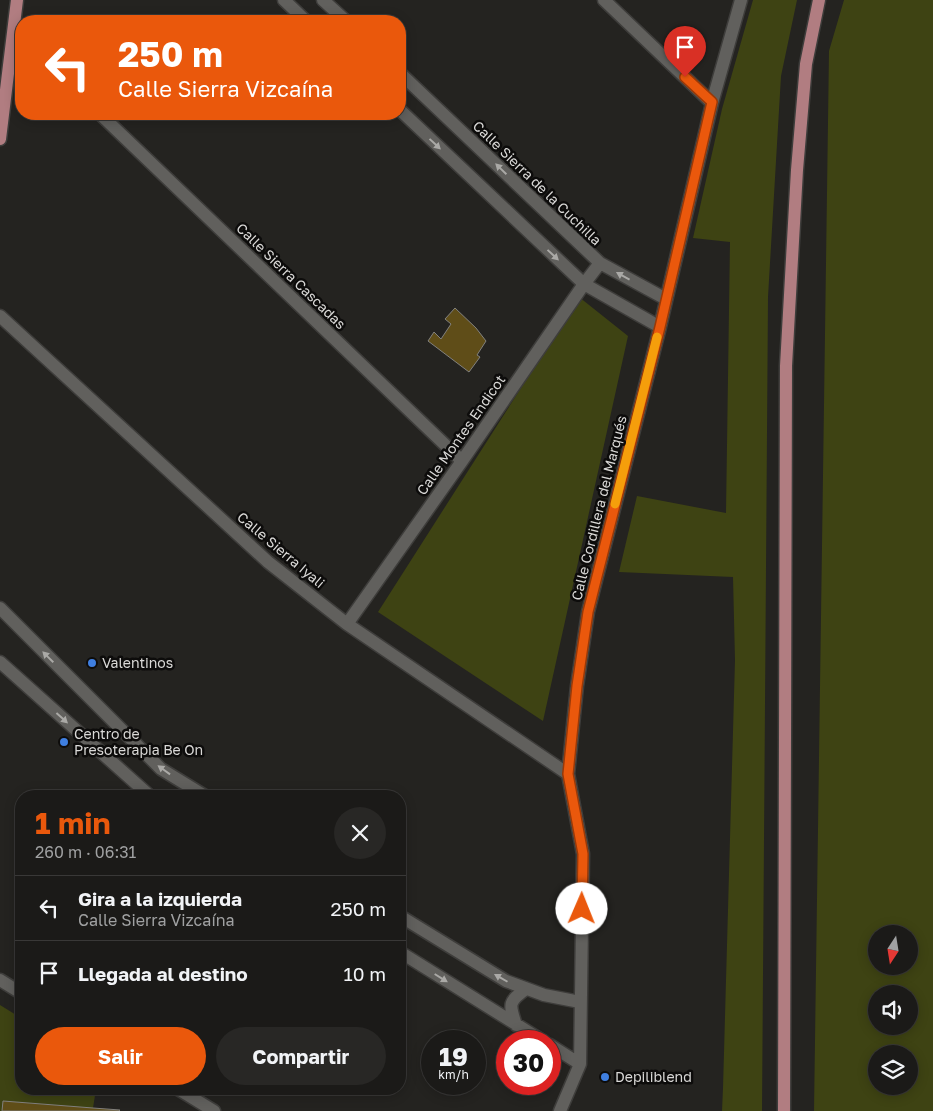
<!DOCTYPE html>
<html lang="es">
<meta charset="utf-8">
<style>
:root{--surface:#1b1a18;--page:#282725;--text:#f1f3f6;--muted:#a0a1a2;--line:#393837;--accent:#ea580c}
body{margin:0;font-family:"Golos Text",sans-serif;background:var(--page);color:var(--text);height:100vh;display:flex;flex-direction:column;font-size:19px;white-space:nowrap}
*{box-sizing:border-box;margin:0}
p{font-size:16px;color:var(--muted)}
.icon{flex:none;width:28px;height:28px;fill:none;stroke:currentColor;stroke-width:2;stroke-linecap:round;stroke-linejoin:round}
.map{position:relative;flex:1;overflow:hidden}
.side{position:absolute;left:15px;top:790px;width:391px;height:305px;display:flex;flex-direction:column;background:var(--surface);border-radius:20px;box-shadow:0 2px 12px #0003,0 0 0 1px var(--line)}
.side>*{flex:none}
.banner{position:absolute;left:15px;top:15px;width:391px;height:105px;border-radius:20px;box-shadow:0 2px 12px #0003,0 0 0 1px var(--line);background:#ea580c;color:#fff;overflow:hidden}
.needle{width:32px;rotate:192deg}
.buttons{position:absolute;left:868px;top:925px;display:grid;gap:10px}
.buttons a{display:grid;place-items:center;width:50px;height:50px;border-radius:50%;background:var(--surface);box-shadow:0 2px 12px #0003,0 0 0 1px var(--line);font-size:25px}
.speed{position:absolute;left:421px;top:1030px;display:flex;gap:10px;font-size:25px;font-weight:700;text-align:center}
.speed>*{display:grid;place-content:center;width:65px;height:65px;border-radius:50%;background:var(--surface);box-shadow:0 2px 12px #0003,0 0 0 1px var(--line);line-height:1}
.speed small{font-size:12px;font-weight:400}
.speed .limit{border:8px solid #d22;background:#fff;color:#111}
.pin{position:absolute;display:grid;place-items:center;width:42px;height:42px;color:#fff;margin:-51px -21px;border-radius:50% 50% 50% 0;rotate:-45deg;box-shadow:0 0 5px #0007}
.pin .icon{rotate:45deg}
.me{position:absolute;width:55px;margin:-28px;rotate:1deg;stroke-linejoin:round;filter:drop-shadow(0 0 4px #0008)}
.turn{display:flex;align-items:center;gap:18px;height:105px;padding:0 20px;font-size:22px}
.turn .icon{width:65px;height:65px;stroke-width:2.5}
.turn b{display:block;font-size:35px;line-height:42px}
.round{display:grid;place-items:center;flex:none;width:52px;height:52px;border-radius:26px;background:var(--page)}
.headline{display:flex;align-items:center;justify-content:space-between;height:85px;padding:0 20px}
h1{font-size:30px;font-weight:700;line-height:38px;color:var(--accent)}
.cta{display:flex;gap:10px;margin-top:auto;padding:10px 20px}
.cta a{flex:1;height:58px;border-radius:30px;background:var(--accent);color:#fff;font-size:20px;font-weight:700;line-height:58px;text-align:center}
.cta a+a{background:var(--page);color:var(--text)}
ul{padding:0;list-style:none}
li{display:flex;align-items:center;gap:15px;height:65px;padding:0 20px;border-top:1px solid var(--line)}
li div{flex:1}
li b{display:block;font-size:19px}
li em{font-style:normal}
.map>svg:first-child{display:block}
</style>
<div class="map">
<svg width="933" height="1111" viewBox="0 0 933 1111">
<rect width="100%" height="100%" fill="#242320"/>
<path fill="#3e4313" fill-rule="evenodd" d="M753,0H797L781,76L768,297L762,1111H722L723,1088L735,660L733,577L619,572L637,496L726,513L730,242L693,238L722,109Z
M844,0H933V1111H814L829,51ZM876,934H909V966H876ZM876,994H909V1026H876ZM876,1054H909V1086H876Z
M579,297L628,336L543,721L378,612Z
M0,1005L21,1018V1089H96L93,1108L4,1101L2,1111H0Z"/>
<path fill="#5f4d18" stroke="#82817e" d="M455,308L476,328L486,341L477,355L480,357L469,372L428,341L434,332L441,339L451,324L445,319Z
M3,1101L93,1108L120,1110L119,1111H2Z"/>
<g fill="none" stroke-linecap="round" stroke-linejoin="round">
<g stroke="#3e3d3b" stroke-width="15">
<path id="minor" d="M284,0L306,21
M323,0L346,21
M604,0L712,103
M400,73L600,263L666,299
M400,110L584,284L660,327
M100,114L462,461
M0,316L268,562L347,624L568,774
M0,608L161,769L205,796
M347,624L462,461L584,284L600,263
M0,662L150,796
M400,916L506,981L544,995L580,1002
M400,952L543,1041
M0,980L21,993
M516,1025C509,1004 508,1002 526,989
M550,1045L580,1064
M178,1089L214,1111
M560,1111L580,1064L583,854L568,774L577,686L588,612L660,327L712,103L741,0"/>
</g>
<g stroke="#3e3d3b" stroke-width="15">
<path id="major" d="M0,139L17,0
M784,1111L786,366L797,170L806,64L819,0"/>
</g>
<use href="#minor" stroke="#61605d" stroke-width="12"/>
<use href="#major" stroke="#b17d81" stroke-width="12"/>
</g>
<defs><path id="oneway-solid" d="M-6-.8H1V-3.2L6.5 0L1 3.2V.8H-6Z" transform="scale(1.25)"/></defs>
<g fill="#aaa9a6">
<use href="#oneway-solid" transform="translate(435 144) rotate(43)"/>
<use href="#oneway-solid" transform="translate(501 169) rotate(-136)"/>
<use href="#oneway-solid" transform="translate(553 255) rotate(43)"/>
<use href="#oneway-solid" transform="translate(623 276) rotate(-151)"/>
<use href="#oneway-solid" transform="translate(48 657) rotate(-135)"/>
<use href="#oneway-solid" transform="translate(62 718) rotate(42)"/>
<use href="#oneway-solid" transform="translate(164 770) rotate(-144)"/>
<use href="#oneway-solid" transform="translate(441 978) rotate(32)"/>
<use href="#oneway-solid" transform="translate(501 978) rotate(-150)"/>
</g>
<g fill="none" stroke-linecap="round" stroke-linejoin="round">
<g stroke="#983908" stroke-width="12">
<path id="route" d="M582,909L583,854L568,774L577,686L588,612L660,327L712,102L685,77"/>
</g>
<use href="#route" stroke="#ea580c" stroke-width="9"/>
<path stroke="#f59e0b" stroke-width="9" d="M615,504L657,337"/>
</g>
<g fill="#3f7fe0" stroke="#0d0c0b" stroke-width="2">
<circle cx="92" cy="663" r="5"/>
<circle cx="64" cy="742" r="5"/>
<circle cx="605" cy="1077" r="5"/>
</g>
<g text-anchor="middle" stroke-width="5" stroke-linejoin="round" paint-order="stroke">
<g font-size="14" fill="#dad9d7" stroke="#0d0c0b">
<text transform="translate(537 183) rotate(44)" y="5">Calle Sierra de la Cuchilla</text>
<text transform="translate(291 276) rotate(44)" y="5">Calle Sierra Cascadas</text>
<text transform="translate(461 435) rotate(-55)" y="5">Calle Montes Endicot</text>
<text transform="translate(599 508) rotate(-76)" y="5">Calle Cordillera del Marqués</text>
<text transform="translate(281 550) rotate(40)" y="5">Calle Sierra Iyali</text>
</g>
<g font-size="14" fill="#dad9d7" stroke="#0d0c0b" text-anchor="start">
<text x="102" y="668">Valentinos</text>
<text x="74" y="739">Centro de<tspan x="74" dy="16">Presoterapia Be On</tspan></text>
<text x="615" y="1082">Depiliblend</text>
</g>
</g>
</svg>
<div class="buttons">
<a><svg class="needle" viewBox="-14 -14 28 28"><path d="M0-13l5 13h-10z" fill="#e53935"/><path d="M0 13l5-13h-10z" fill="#a0a1a2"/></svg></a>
<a><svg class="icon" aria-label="sound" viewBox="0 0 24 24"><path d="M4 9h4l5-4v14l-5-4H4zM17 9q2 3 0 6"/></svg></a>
<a><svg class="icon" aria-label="layers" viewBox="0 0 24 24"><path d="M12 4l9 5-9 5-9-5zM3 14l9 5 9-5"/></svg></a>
</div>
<div class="speed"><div>19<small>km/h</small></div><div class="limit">30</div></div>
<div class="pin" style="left:685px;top:77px;background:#d93025"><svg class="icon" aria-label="arrive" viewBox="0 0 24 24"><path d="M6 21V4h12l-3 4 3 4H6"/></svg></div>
<svg class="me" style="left:582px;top:909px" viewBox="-20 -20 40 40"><circle r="19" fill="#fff"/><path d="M0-13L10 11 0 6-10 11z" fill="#ea580c"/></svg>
<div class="banner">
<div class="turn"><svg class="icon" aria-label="left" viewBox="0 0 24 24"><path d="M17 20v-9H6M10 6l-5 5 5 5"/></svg><div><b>250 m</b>Calle Sierra Vizcaína</div></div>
</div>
<section class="side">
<div class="headline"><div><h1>1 min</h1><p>260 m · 06:31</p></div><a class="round"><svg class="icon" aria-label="close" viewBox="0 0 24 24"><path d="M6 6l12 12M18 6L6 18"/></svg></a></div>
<ul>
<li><svg class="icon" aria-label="left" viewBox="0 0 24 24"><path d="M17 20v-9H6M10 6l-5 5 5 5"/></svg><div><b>Gira a la izquierda</b><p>Calle Sierra Vizcaína</p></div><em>250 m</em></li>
<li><svg class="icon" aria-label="arrive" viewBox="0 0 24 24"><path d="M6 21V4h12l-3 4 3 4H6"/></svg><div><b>Llegada al destino</b></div><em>10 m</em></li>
</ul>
<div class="cta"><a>Salir</a><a>Compartir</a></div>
</section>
</div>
